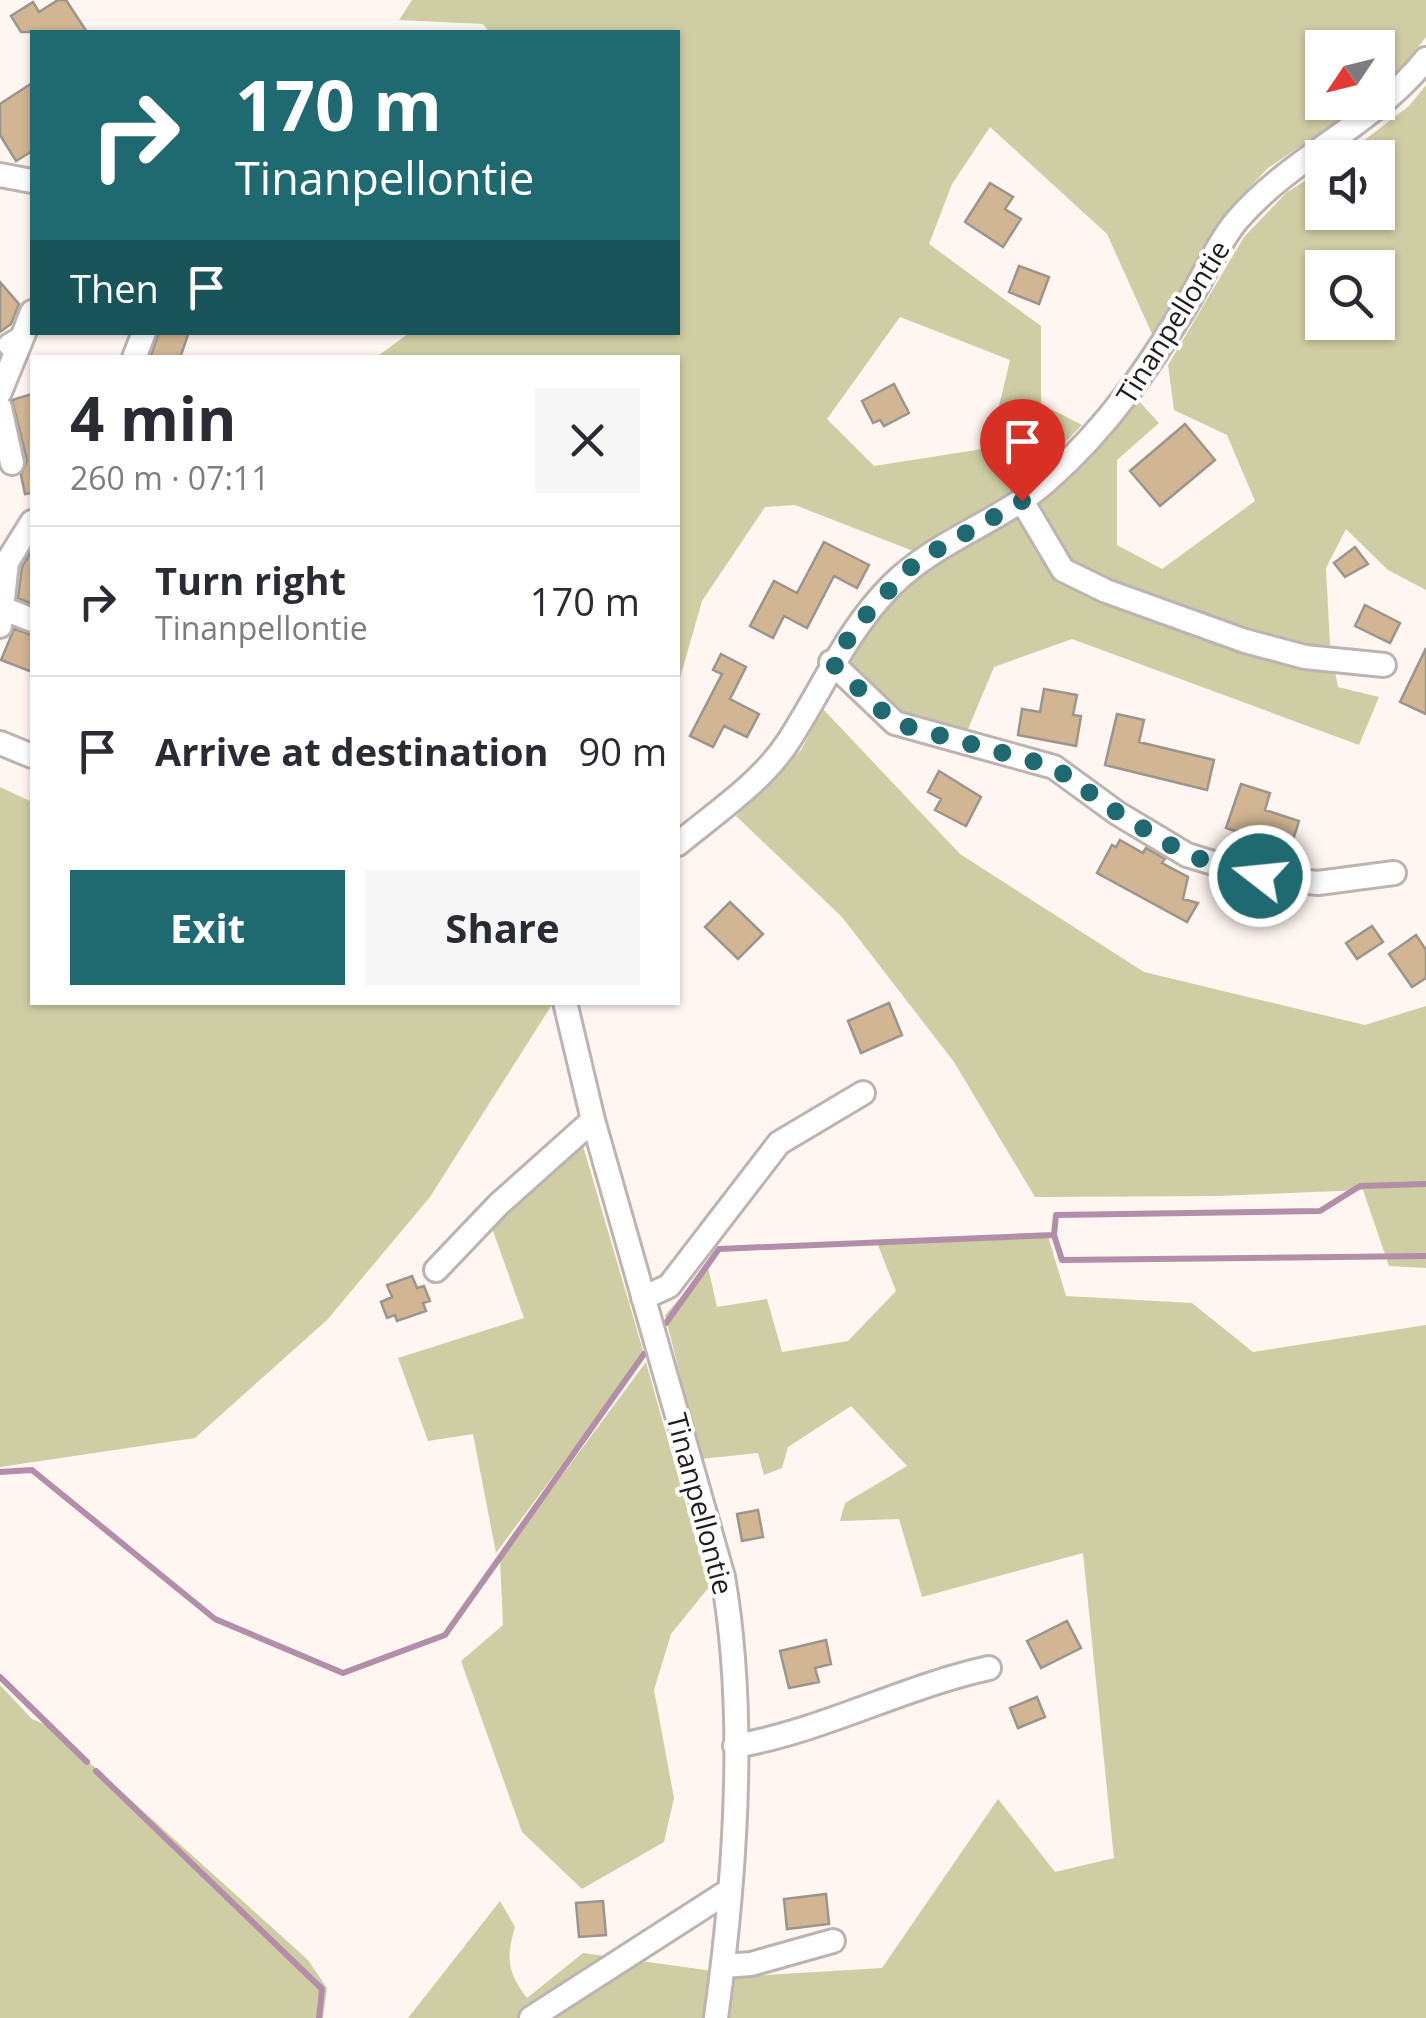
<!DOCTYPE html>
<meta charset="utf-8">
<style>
:root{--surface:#fff;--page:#f7f7f7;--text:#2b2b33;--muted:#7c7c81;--line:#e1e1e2;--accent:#1e6a70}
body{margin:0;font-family:"Open Sans",sans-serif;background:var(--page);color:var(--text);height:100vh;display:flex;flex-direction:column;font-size:38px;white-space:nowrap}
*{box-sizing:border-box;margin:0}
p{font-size:32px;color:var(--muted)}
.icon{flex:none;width:55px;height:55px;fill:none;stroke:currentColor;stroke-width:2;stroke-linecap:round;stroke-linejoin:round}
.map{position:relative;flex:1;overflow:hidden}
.side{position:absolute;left:30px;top:355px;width:650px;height:650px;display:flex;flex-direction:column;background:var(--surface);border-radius:0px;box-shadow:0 2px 8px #0004}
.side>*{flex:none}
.guide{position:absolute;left:30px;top:30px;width:650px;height:305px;border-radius:0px;box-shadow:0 2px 8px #0004;background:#1e6a70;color:#fff;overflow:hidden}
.needle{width:65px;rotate:235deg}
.fabs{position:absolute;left:1305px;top:30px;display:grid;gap:20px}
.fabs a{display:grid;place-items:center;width:90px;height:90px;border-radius:0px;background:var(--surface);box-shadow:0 2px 8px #0004;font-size:50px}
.pin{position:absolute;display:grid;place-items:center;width:85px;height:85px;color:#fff;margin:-102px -42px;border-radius:50% 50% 50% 0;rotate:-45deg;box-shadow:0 0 10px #0007}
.pin .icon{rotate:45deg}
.me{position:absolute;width:110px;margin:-55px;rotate:286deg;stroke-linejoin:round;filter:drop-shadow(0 0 8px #0008)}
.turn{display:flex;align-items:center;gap:35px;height:210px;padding:0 40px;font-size:45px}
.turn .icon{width:130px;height:130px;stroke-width:2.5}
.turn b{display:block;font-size:70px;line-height:85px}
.then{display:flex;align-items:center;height:95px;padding:0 40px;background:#0003;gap:20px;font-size:38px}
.round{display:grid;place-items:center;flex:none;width:105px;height:105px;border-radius:0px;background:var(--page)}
.headline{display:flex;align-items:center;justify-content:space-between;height:170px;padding:0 40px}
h1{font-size:60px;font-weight:700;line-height:75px}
.button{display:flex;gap:20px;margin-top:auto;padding:20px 40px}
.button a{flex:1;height:115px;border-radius:0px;background:var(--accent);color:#fff;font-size:40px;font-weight:700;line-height:115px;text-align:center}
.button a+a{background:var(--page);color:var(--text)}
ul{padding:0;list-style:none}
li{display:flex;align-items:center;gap:30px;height:150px;padding:0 40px;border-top:2px solid var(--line)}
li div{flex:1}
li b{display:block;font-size:38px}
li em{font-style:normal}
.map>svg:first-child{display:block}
</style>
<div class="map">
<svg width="1426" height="2018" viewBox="0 0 1426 2018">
<rect width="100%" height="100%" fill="#fff5f1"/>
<path fill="#cfcda3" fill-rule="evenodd" d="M412,0H1426V37L1392,80L1378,91V48H1322V102L1364,103L1268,168L1226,212L1153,336L1107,234L990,127L952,184L929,244L1041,326V404L1082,425L1019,490L913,551L795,505L765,507L702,601L678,685V358H375L409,333L678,332V32H489L483,24L399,20ZM900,317L1010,360L989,448L874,466L827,419Z
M1426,85V590L1388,570L1346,529L1326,568L1330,645L1338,687L1379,697L1359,745L1072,639L994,667L966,734L901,714L847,662L870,626L924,570L1049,492L1096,451L1137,399L1159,423L1117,460V545L1162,569L1255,501L1227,435L1174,410L1168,365L1244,237L1286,193L1322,170V212H1378V158L1342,157L1409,106ZM1322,268H1378V322H1322Z
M823,709L960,854L1144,972L1365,1025L1426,1006V1268L1389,1266L1363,1190L1216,1196L1035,1197L954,1062L842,917L736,816L801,750Z
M0,787L32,802V1002L553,1003L430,1197L327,1320L195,1438L0,1467Z
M581,1139L644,1354L496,1553L473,1434L428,1441L398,1358L524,1318L491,1225Z
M1047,1233L1066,1296L1192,1303L1253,1352L1426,1325V2018H408L500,1901L515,1927C506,1958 507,1972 527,1998L583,1953L749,1976L882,1968L998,1799L1055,1872L1114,1858L1083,1553L922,1597L899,1519L840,1521L845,1503L907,1466L851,1406L788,1447L782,1468L764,1475L758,1453L701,1459L665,1315L708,1267L717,1307L767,1299L782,1352L848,1341L896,1291L878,1245Z
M646,1362L709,1587L671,1634L654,1690L674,1798L664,1842L582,1889L522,1832L461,1661L503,1625L500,1559Z
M0,1685L32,1719L49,1726L308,1960L327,1988L323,2018H0Z"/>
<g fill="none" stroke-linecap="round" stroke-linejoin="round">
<path stroke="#b28ea9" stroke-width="6" d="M1054,1235L1062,1260L1426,1256
M666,1323L719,1249L1054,1235L1056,1215L1320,1211L1360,1186L1426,1184
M0,1472L32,1470L215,1619L343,1673L445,1635L644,1354
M0,1677L87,1762
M96,1771L322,1989L319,2018"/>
</g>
<path fill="#d2b592" stroke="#9b958e" stroke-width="2.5" d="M58,0H66L87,32H21L11,16L33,2L39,12Z
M32,83V151L16,161L0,135V104Z
M990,183L1013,197L1005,209L1021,219L1003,247L965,222Z
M1019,266L1049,277L1039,304L1009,292Z
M0,282L19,304L11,324L0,332Z
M159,332H189L180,358H150Z
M894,384L909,413L884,426L880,420L873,423L862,401Z
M32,394V493L25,494L21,475L27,460L12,400Z
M1185,424L1215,460L1160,506L1130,471Z
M824,542L869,565L857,588L834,576L807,628L784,616L773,638L750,626L774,581L797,593Z
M1355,547L1368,564L1345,577L1334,563Z
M32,550V604L18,598L22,567Z
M1365,605L1400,623L1390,643L1355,626Z
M14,629L32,635V672L1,660Z
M1426,648V714L1400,702Z
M721,654L746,667L730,699L759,714L747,737L724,726L713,747L690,736L722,674L713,670Z
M1044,689L1077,695L1073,715L1081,716L1076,746L1018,735L1022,709L1040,712Z
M1117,714L1144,720L1139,742L1214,760L1207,790L1105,765Z
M939,771L981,797L966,826L935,810L941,799L928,792Z
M1241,784L1270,793L1265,810L1299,821L1290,849L1226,828Z
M1120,840L1143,853L1146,848L1165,859L1162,863L1188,877L1183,899L1198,903L1187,922L1097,873L1112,845L1116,847Z
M730,902L763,934L738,959L705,927Z
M1372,926L1383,942L1357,959L1346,943Z
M1416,935L1426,950V978L1412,987L1389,954Z
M889,1003L902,1035L861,1053L848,1021Z
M412,1276L417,1288L424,1286L430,1301L423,1303L426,1311L397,1321L395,1315L387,1318L381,1302L392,1297L387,1285Z
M758,1510L763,1537L742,1541L737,1514Z
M1067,1621L1081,1648L1041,1668L1027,1641Z
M826,1640L831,1664L815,1668L819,1682L789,1688L780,1651Z
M1037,1697L1045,1717L1018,1728L1010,1708Z
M826,1894L829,1924L787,1929L784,1899Z
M603,1901L606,1935L579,1937L576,1903Z"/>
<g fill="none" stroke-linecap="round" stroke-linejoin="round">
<g stroke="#bdb3b0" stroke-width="28">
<path id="minor" d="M0,175L32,181
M10,345L22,338L32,312
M134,358L144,332
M0,392L22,338
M0,408L12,463
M1022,501L1063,570L1106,591L1245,641L1305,657L1384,665
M2,608L32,620
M0,626L7,562L32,522
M831,662L895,723L1054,767L1117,813L1187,855L1260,877L1318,883L1394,873
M0,743L32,756
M678,844C715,813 761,783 788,742C823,688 846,631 892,585C937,540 1001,522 1048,480C1108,427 1150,366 1191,297C1206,272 1219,241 1238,219C1293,156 1373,125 1426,59
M565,1002L593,1120L723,1577C747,1715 735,1880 716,2018
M436,1270L499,1204L593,1120
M643,1298L669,1286L779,1143L863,1093
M735,1746C823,1731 902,1687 989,1668
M723,1966L751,1964L833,1941
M531,2018L730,1890"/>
</g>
<use href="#minor" stroke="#fff" stroke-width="22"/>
</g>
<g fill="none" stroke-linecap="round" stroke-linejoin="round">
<path stroke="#1e6a70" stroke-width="18" stroke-dasharray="0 32.4" d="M1022,501L917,561L870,610L831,662L895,723L1054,767L1118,813L1187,855L1260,876"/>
</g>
<g text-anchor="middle" stroke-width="8" stroke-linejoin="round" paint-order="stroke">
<g font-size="28" fill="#201c1b" stroke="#fff">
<text transform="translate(1173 322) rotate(-58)" y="10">Tinanpellontie</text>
<text transform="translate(700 1504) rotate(75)" y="10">Tinanpellontie</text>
</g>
</g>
</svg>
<div class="fabs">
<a><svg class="needle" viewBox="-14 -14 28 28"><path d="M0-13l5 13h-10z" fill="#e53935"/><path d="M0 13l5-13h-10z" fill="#7c7c81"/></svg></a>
<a><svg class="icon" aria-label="sound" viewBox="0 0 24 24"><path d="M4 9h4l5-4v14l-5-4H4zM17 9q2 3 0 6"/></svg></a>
<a><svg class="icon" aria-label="search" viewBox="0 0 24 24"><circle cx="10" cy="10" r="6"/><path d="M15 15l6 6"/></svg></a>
</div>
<div class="pin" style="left:1022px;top:501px;background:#d93025"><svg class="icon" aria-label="arrive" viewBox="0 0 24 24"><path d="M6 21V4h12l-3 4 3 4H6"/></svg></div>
<svg class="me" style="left:1260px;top:876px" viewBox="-20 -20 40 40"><circle r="17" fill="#1e6a70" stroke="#fff" stroke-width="3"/><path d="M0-11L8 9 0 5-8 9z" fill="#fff"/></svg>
<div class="guide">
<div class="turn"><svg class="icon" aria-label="right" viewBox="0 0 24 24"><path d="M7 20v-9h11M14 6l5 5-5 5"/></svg><div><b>170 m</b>Tinanpellontie</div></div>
<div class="then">Then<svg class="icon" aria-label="arrive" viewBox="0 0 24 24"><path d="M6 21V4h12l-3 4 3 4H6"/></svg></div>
</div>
<section class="side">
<div class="headline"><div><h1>4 min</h1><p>260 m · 07:11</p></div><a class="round"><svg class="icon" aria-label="close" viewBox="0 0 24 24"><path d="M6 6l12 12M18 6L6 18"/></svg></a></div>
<ul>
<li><svg class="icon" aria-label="right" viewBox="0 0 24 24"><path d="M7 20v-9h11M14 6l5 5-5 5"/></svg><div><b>Turn right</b><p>Tinanpellontie</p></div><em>170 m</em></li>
<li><svg class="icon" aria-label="arrive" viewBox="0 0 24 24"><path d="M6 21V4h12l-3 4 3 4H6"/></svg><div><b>Arrive at destination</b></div><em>90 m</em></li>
</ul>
<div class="button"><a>Exit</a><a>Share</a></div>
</section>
</div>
